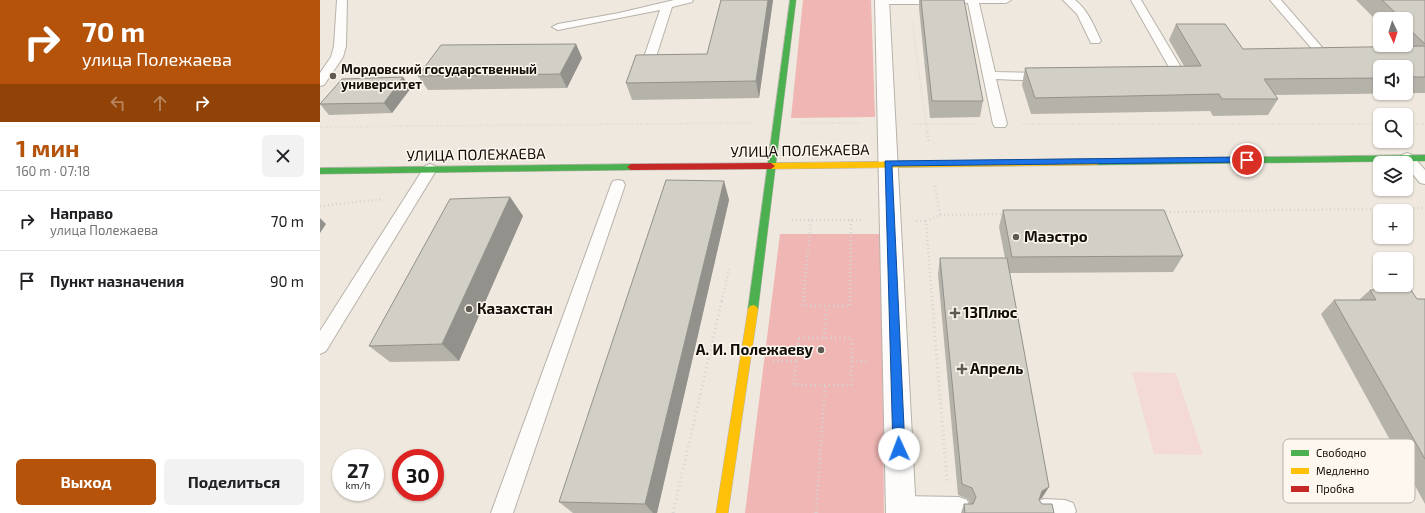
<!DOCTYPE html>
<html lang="ru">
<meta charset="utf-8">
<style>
:root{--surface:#fff;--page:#f2f2f2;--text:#202124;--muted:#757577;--line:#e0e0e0;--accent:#b45309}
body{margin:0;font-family:"Exo 2",sans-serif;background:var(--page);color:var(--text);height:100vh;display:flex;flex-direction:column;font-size:15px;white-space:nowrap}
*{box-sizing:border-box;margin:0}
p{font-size:13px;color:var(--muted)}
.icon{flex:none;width:22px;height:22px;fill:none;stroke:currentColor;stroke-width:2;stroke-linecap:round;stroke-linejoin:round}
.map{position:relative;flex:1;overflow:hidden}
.panel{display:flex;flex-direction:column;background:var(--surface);width:320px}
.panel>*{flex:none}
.hud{background:#b45309;color:#fff;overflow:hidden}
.needle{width:26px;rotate:176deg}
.tools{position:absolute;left:1053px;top:12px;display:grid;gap:8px}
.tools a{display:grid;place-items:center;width:40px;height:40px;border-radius:6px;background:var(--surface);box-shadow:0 1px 3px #0004;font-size:20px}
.speed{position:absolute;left:12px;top:449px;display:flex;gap:8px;font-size:20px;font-weight:700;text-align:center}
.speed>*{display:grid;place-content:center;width:52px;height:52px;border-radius:50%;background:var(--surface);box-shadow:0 1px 3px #0004;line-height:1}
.speed small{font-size:10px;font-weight:400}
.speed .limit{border:6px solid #d22;background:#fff;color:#111}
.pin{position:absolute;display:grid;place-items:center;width:34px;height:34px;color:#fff;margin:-17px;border:2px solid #fff;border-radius:50%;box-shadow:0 1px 4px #0007}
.me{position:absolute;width:44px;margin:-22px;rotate:358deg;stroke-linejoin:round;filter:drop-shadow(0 0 3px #0008)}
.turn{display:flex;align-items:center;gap:14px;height:84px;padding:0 16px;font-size:18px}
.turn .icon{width:52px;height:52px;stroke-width:2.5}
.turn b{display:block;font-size:28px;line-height:34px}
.lanes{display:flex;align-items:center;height:38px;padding:0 16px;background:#0003;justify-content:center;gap:20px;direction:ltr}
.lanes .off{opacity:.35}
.round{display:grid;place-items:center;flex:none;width:42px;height:42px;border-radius:6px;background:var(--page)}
.head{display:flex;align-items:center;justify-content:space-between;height:68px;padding:0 16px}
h1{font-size:24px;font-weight:700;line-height:30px;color:var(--accent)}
.cta{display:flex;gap:8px;margin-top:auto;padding:8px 16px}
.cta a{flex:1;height:46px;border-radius:6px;background:var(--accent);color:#fff;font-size:16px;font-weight:700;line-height:46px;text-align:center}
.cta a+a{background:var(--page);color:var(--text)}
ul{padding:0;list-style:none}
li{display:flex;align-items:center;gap:12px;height:60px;padding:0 16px;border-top:1px solid var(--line)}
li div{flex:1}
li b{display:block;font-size:15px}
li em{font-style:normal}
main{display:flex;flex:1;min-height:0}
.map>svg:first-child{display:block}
</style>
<main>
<section class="panel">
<div class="hud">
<div class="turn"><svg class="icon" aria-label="right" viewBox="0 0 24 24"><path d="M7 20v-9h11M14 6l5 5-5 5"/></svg><div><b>70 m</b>улица Полежаева</div></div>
<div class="lanes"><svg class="icon off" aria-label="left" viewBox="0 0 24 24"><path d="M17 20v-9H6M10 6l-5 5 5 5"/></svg><svg class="icon off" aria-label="ahead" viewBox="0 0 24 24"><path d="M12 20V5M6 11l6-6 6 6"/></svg><svg class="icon" aria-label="right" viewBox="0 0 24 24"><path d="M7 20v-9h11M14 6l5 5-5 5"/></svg></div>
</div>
<div class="head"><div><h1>1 мин</h1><p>160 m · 07:18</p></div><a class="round"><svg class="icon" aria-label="close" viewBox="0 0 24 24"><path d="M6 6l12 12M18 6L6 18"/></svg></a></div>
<ul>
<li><svg class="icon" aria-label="right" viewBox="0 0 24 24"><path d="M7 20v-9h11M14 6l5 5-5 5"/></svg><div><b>Направо</b><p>улица Полежаева</p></div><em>70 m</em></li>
<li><svg class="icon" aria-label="arrive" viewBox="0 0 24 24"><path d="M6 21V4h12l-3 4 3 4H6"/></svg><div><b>Пункт назначения</b></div><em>90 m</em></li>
</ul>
<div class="cta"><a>Выход</a><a>Поделиться</a></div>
</section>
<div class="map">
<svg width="1105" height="513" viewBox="0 0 1105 513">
<rect width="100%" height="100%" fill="#efe8de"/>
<path fill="#f4dad6" d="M812,372L856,373L883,455L834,454Z"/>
<path fill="#efb6b4" d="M483,0H551L555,117L471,118Z
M460,234H561L564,513H425Z"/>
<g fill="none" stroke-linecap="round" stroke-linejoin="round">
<g stroke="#b7b2aa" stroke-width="2">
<path id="lane" d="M17,0H27L26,46L23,57L4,85L0,86V73L11,57L14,46Z
M354,0H373L372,2L352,7L335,60L329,64L323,60L340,10L238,30L232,27L238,24L299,13Z
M557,0H625V1L620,4H562L558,3Z
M638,0H691L686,3H659L675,72L724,73L730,77L724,81L676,79L687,124L685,127H675L673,124L648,3L639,2Z
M743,0H755C768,10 774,26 781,41L779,43H771L757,14Z
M811,0H821L862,69L856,77L840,80L834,76L836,73L848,71L850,69Z
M950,0H961L1007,53L1009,55L1007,57H999Z
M1087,153L1092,155L1105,170V184L1100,183L1086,166V163H1083L1080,158L1082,155Z
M110,164L115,166L117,169L6,351L0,354V331L105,166Z
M298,180L303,181L305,185L193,513H171L291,185L293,181Z
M581,496L639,497L647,500L650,508L648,513H573L570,507L573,499Z
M724,499L745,500L753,503L756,511L755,513H715L713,510L716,502Z"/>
</g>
<g stroke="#b7b2aa" stroke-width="2">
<path id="street" d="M555,0H569L596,513H566Z"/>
</g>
<g stroke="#b7b2aa" stroke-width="1">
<path id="fast" d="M470,0H476L438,309L436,312L433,313L430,312L428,309Z
M1105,155V161L777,165L773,162L777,159Z
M311,164L315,167L311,170L0,174V168Z"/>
</g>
<g stroke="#b7b2aa" stroke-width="1">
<path id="slow" d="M777,159L781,162L777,165L451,169L447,166L451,163Z
M433,305L436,306L438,309L408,513H396L428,309L430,306Z"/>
</g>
<g stroke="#b7b2aa" stroke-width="1">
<path id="jam" d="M451,163L455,166L451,169L311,170L307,167L311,164Z"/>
</g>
<path stroke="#d6d4d0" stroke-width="2" stroke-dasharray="0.5 2" stroke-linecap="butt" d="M592,20L606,124H592
M482,123H541
M702,124H1060
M1086,124H1105
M0,127L431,123
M608,133L606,124H657"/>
<path stroke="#d6d4d0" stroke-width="2.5" stroke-dasharray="1 3" stroke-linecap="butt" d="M607,132L609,142
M0,206L63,199
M842,212L1105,208
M620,215L685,214
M472,220H543
M596,221H606
M402,301L409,269
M483,301L491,220
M530,301L531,220
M612,301L606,221L620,215L615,186"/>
<path stroke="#d6d4d0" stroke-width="3" stroke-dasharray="1 3.5" stroke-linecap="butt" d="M484,300L483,306H530V300
M612,300L627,481
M479,338H532L531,385H474Z
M504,338L507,307
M453,361H477
M532,361H547
M353,513L402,300
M496,513L505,385"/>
<use href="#lane" fill="#fdfcfa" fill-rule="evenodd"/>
<use href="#street" fill="#fdfcfa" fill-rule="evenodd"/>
<use href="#fast" fill="#4caf50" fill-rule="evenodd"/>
<use href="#slow" fill="#ffc107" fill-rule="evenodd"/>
<use href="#jam" fill="#c62828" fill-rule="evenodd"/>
</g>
<path fill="#b5b2aa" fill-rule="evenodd" d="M401,0H453L439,98L312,100L306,83L387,54Z
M599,0H644L663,101L660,117L610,118L599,8Z
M1036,0H1105V93L955,95L958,99L948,115L893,116L890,111L711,114L702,85L705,68L864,66L849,40L856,24L923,49L1078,47L1077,45H1086V19H1060V24ZM1060,67H1086V93H1060Z
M256,44L262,58L247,88L108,90L98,76Z
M91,88L72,113L9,115L0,104Z
M404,181L409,200L337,513H253L239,502Z
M190,197L203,216L139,361L70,362L49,346Z
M683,210L863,256L853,272L689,273L722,498L719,500L722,504L734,513H641L644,504H650L648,499L638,495L618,274L620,258H685L679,227Z
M1050,290L1097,299H1105V504L1001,314L1014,300H1039Z"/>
<path fill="#93918b" d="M448,0H453L439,98L436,81Z
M256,44L262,58L247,88L240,74Z
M83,77L91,88L72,113L64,103Z
M404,181L409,200L337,513H333L325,504Z
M190,197L203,216L139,361L122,344Z
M0,218L6,224L0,233Z
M729,487L722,498L715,501L722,491Z"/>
<path fill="#d2cfc6" stroke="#93918b" d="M401,0H448L436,81L306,83L316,55L387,54Z
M601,0H644L663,101H612Z
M1062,0H1105V44L1086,26V19H1082Z
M856,24H905L923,49L1105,46V77H1086V67H1060V78L944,79L958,99H902L899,94L715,98L705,68L881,66Z
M256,44L240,74L98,76L121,45Z
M83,77L64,103L0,104L22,79Z
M346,180L404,181L325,504L239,502Z
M190,197L122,344L49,346L130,199Z
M683,210H844L863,256L692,257Z
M620,258H687L729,487L722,491L719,500L722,504H732L734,513H645L644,504H653L656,497L652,488L642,484Z
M1050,290H1091L1097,299H1105V459L1014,300H1056Z"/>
<path fill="#1a73e8" stroke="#114b97" d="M927,157L930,158V162L572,166L585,449L583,453L579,454L575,453L573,449L565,161Z"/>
<g fill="#5f5a52" stroke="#fdf7f0" stroke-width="1.5">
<circle cx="13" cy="76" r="4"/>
<circle cx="696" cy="237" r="4"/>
<circle cx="149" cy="309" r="4"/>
<path d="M633 307h4v4h4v4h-4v4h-4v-4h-4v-4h4z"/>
<circle cx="501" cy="350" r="4"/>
<path d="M640 363h4v4h4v4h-4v4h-4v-4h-4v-4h4z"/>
</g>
<g text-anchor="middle" stroke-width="3" stroke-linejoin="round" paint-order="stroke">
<g font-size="13" font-weight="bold" fill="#110d07" stroke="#fdf7f0" text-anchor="start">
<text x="21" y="74">Мордовский государственный<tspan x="21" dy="15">университет</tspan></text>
</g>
<g font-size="15" fill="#110d07" stroke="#fdf7f0">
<text transform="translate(480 151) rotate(-1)" y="5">УЛИЦА ПОЛЕЖАЕВА</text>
<text transform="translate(156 155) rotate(-1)" y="5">УЛИЦА ПОЛЕЖАЕВА</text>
</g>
<g font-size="15" font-weight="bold" fill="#110d07" stroke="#fdf7f0" text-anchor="start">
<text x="704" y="242">Маэстро</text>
<text x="157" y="314">Казахстан</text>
<text x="643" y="318">13Плюс</text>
<text x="493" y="355" text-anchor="end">А. И. Полежаеву</text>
<text x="650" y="374">Апрель</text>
</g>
</g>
<rect x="963" y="439" width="132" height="64" rx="6" fill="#fdf7f0" stroke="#b6b1aa" stroke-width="1"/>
<rect x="971" y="450" width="18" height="6" fill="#4caf50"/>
<rect x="971" y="468" width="18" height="6" fill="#ffc107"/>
<rect x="971" y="486" width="18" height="6" fill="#c62828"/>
<g font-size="11" fill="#110d07">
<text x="996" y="457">Свободно</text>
<text x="996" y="475">Медленно</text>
<text x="996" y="493">Пробка</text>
</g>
</svg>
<div class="tools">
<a><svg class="needle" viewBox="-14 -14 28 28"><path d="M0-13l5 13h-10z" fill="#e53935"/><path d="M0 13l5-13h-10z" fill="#757577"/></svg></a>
<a><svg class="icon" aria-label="sound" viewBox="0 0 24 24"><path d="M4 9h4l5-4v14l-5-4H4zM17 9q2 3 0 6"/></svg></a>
<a><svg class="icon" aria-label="search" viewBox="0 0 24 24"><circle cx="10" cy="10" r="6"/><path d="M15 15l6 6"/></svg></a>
<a><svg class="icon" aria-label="layers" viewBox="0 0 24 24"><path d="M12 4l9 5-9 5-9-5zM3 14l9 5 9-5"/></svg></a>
<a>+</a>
<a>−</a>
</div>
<div class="speed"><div>27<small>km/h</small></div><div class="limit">30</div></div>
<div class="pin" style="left:927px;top:160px;background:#d93025"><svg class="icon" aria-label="arrive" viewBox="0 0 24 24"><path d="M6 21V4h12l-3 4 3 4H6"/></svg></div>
<svg class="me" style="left:579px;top:449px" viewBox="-20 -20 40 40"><circle r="19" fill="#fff"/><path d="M0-13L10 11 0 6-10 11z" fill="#1a73e8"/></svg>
</div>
</main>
